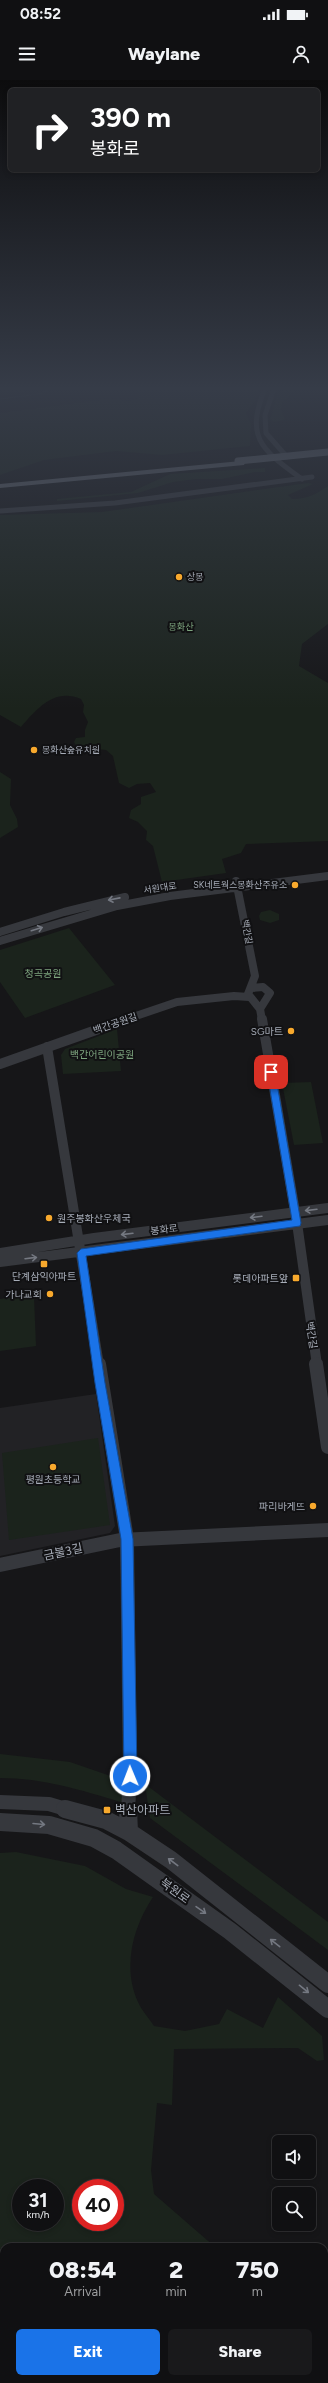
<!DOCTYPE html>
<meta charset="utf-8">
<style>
:root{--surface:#101012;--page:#19191b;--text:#f1f3f6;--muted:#9c9d9f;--line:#303032;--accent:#1a73e8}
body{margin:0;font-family:Figtree,"Noto Sans KR",sans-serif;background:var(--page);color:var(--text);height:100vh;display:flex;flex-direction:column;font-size:15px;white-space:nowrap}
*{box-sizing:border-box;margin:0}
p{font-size:13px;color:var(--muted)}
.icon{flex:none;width:22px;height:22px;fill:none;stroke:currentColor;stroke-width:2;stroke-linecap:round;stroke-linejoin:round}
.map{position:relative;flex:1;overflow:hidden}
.details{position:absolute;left:0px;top:2163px;width:328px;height:140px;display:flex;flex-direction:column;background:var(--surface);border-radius:12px 12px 0 0;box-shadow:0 2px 6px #0003,0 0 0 1px var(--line)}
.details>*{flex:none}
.guide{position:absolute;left:8px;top:8px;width:312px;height:84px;border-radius:6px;box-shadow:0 2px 6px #0003,0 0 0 1px var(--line);background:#202124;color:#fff;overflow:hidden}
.controls{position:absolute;left:272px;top:2055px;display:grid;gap:8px}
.controls a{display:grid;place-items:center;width:44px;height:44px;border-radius:6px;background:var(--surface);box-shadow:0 2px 6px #0003,0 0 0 1px var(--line);font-size:20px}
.speed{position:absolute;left:12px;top:2099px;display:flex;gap:8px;font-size:20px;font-weight:700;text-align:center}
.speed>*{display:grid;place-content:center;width:52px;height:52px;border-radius:50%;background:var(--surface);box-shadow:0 2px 6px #0003,0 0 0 1px var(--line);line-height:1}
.speed small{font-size:10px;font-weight:400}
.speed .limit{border:6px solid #d22;background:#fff;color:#111}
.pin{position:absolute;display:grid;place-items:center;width:34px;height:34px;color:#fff;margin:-17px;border-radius:8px;box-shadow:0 2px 6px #0006}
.me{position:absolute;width:44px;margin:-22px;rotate:359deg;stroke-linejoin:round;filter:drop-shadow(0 0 3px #0008)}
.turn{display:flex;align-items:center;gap:14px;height:84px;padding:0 16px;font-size:18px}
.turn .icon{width:52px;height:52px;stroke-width:2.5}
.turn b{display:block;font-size:28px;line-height:34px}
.eta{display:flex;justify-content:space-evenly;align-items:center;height:68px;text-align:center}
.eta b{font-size:24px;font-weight:800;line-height:28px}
.cta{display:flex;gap:8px;margin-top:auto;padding:8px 16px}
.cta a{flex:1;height:46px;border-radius:6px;background:var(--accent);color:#fff;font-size:16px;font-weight:800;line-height:46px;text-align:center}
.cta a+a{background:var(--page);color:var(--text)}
.status{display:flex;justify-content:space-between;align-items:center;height:28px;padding:0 20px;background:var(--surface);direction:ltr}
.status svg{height:11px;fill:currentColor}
header{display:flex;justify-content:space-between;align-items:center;height:52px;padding:0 16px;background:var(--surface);font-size:18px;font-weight:800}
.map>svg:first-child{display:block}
</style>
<div class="status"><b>08:52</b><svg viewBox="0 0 49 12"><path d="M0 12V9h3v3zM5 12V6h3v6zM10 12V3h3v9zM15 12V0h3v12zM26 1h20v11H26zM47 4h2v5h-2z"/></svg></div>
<header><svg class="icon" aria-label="menu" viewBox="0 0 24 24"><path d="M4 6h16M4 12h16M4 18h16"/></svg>Waylane<svg class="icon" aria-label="person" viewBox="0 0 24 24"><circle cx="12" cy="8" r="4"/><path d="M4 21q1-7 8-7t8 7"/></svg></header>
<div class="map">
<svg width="328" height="2303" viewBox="0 0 328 2303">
<rect width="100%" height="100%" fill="#161618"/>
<path fill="#222225" d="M96,1314L115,1446L110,1453L0,1476V1328Z"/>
<path fill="#1b231c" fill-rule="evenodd" d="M0,306H51L0,316Z
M149,306H259L255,321L246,333L251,344L250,366L162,375L116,371L44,380L0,395V333L108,319L130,321L140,318L135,310Z
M285,306H297L287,319L282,322L281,330L285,340L274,342L270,340L278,313Z
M265,388V392H255L222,399H196L173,402L138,413L57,421V419L131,412L170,394Z
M308,403L313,404L288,415L292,419C308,419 316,414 328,406V544L302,564L299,586L328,603V761L246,764L241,773L222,779L226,793L162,802L153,766L146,760L147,751L138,742L129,738L131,730L141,724V717L156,712L150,703L137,704L129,708L119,703L113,676L106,670L77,667L74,662L76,658L85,657V650L88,642L83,632L84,625L81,619C54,608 38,628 21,647L0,635V435L102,432Z
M0,692L11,699L10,725L17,739L18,747L0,758Z
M270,830L279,834V840L270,843L260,840L259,836L261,832Z
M69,848L115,905L25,938L0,902V870Z
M117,949L121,991L63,994L61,975L65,969Z
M311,1002L323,1063L294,1065L282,1003Z
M30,1214L34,1217L36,1266L0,1271V1219Z
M98,1358L110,1445L9,1460L2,1373Z
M0,1674L70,1682L128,1702L126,1714L121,1722C80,1710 44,1698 0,1698Z
M145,1704L328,1842V1870L150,1738Z
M16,1772L85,1786L126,1809L153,1817C133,1847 122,1887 138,1922C142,1931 149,1938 154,1946L185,1951L219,1944L227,1929L263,1948L278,1917L322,1956L324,1980L317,1981L298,1968L174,1969L172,2025L157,2023L151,2090L154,2114L215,2167H4V2299H239L240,2303H0V1773ZM21,2108H55V2142H21ZM81,2108H115V2142H81Z"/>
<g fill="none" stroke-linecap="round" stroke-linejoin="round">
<path stroke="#2b353c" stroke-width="1" d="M0,319L39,314L60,306"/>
<path stroke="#36383d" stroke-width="5" d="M266,306C244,358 261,369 302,399
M275,306L265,335L266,353L287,377
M0,431L115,423L312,397"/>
<path stroke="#36383d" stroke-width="8" d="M236,801L255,896L248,914L260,929L262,940
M0,852L64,832L125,817
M0,861L117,826L170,816L328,796
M252,908L263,907L270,913L260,929
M124,940L177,922L234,916L249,917"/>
<path stroke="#36383d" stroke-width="10" d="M262,939L297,1143L317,1285
M47,967L99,1285
M0,984L127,939
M0,1173L94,1158L328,1128
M0,1182L328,1140"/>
<path stroke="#36383d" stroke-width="14" d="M99,1284L127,1459L130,1696L128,1730
M316,1284L328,1367
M0,1485L120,1460L328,1450
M0,1722L49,1724L69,1730"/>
<path stroke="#36383d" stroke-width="18" d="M65,1729L106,1740L129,1752L171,1780L328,1904
M128,1729L129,1752
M0,1742L49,1745L94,1758L116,1770L230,1851L328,1929"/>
<path fill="#62666e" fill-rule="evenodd" d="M241,381L245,383L244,385L0,408V404Z"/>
<path stroke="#62666e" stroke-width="7" d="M238,381L328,372"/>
</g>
<defs><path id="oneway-shaft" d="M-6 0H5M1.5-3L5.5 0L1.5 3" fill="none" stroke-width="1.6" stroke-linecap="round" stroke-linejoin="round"/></defs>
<g stroke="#747881">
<use href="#oneway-shaft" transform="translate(114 819) rotate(169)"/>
<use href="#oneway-shaft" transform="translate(37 849) rotate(-17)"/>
<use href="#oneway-shaft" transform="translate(311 1130) rotate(173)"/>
<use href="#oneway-shaft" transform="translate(256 1137) rotate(173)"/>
<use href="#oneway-shaft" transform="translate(127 1154) rotate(173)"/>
<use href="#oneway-shaft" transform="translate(31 1178) rotate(-7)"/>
<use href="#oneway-shaft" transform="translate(39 1744) rotate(5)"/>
<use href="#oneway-shaft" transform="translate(173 1782) rotate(-143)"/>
<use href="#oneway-shaft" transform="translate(201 1830) rotate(35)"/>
<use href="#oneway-shaft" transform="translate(275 1863) rotate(-142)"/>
<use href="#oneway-shaft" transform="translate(304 1909) rotate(39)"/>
</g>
<linearGradient id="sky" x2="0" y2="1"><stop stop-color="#0c0c0d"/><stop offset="0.49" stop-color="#363c48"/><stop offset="1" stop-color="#363c48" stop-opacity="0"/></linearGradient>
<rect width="328" height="629" fill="url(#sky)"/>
<path fill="#1a73e8" stroke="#114b97" d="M271,989L275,992L301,1143L300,1146L86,1176L105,1303L133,1459L137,1696L135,1700L130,1702L126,1700L124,1696L121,1459L95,1303L77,1173L81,1169L292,1140L267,992Z"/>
<g fill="#f8a92d" stroke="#111113" stroke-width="1.5">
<circle cx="179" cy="497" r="4"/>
<circle cx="34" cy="670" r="4"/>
<circle cx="295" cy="805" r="4"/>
<circle cx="291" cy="951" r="4"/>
<circle cx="49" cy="1138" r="4"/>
<rect x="40" y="1180" width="8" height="8" rx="2"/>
<rect x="292" y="1194" width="8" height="8" rx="2"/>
<circle cx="50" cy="1214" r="4"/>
<circle cx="53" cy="1387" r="4"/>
<circle cx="313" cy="1426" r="4"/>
<rect x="103" y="1726" width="8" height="8" rx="2"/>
</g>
<g text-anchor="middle" stroke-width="4" stroke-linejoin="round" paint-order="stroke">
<g font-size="9" fill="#a7adb8" stroke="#111113" text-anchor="start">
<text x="187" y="500">상봉</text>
<text x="42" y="673">봉화산숲유치원</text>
<text x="287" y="808" text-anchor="end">SK네트웍스봉화산주유소</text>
</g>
<g font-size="9" fill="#7da47e" stroke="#111113">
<text x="181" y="550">봉화산</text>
</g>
<g font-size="9" fill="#a7adb8" stroke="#111113">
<text transform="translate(160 808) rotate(-9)" y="3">서원대로</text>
<text transform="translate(247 852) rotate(80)" y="3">백간길</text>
</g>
<g font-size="10" fill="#7da47e" stroke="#111113">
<text x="43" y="897">청곡공원</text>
<text x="102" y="978">백간어린이공원</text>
</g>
<g font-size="10" fill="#a7adb8" stroke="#111113">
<text transform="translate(115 943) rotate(-19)" y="4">백간공원길</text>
<text transform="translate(164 1149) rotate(-7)" y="4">봉화로</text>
<text transform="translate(312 1255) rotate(82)" y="4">백간길</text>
</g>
<g font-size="10" fill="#a7adb8" stroke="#111113" text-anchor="end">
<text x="283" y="955">SG마트</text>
<text x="57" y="1142" text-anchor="start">원주봉화산우체국</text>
<text x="44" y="1200" text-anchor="middle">단계삼익아파트</text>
<text x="288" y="1202">롯데아파트앞</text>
<text x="42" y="1218">가나교회</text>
<text x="53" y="1403" text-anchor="middle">평원초등학교</text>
<text x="305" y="1430">파리바게뜨</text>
</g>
<g font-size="12" fill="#a7adb8" stroke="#111113">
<text transform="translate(63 1472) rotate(-12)" y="4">금불3길</text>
<text transform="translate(175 1811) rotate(36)" y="4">북원로</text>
</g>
<g font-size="12" fill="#a7adb8" stroke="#111113" text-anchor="start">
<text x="115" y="1734">벽산아파트</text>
</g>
</g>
</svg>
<div class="controls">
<a><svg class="icon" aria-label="sound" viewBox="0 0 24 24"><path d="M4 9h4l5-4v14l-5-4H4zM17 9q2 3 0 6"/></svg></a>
<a><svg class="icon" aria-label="search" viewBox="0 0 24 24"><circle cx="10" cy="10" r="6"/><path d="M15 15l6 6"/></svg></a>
</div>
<div class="speed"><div>31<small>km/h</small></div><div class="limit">40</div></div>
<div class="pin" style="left:271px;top:992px;background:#d93025"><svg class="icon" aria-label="arrive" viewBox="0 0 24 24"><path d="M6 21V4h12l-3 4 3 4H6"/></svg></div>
<svg class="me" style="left:130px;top:1696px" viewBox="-20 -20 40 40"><circle r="17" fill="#1a73e8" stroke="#fff" stroke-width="3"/><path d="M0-11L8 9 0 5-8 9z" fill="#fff"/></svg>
<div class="guide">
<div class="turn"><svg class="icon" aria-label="right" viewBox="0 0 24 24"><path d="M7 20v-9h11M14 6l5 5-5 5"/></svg><div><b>390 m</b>봉화로</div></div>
</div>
<section class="details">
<div class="eta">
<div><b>08:54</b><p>Arrival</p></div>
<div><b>2</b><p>min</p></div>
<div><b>750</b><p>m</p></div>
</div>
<div class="cta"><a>Exit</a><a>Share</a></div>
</section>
</div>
